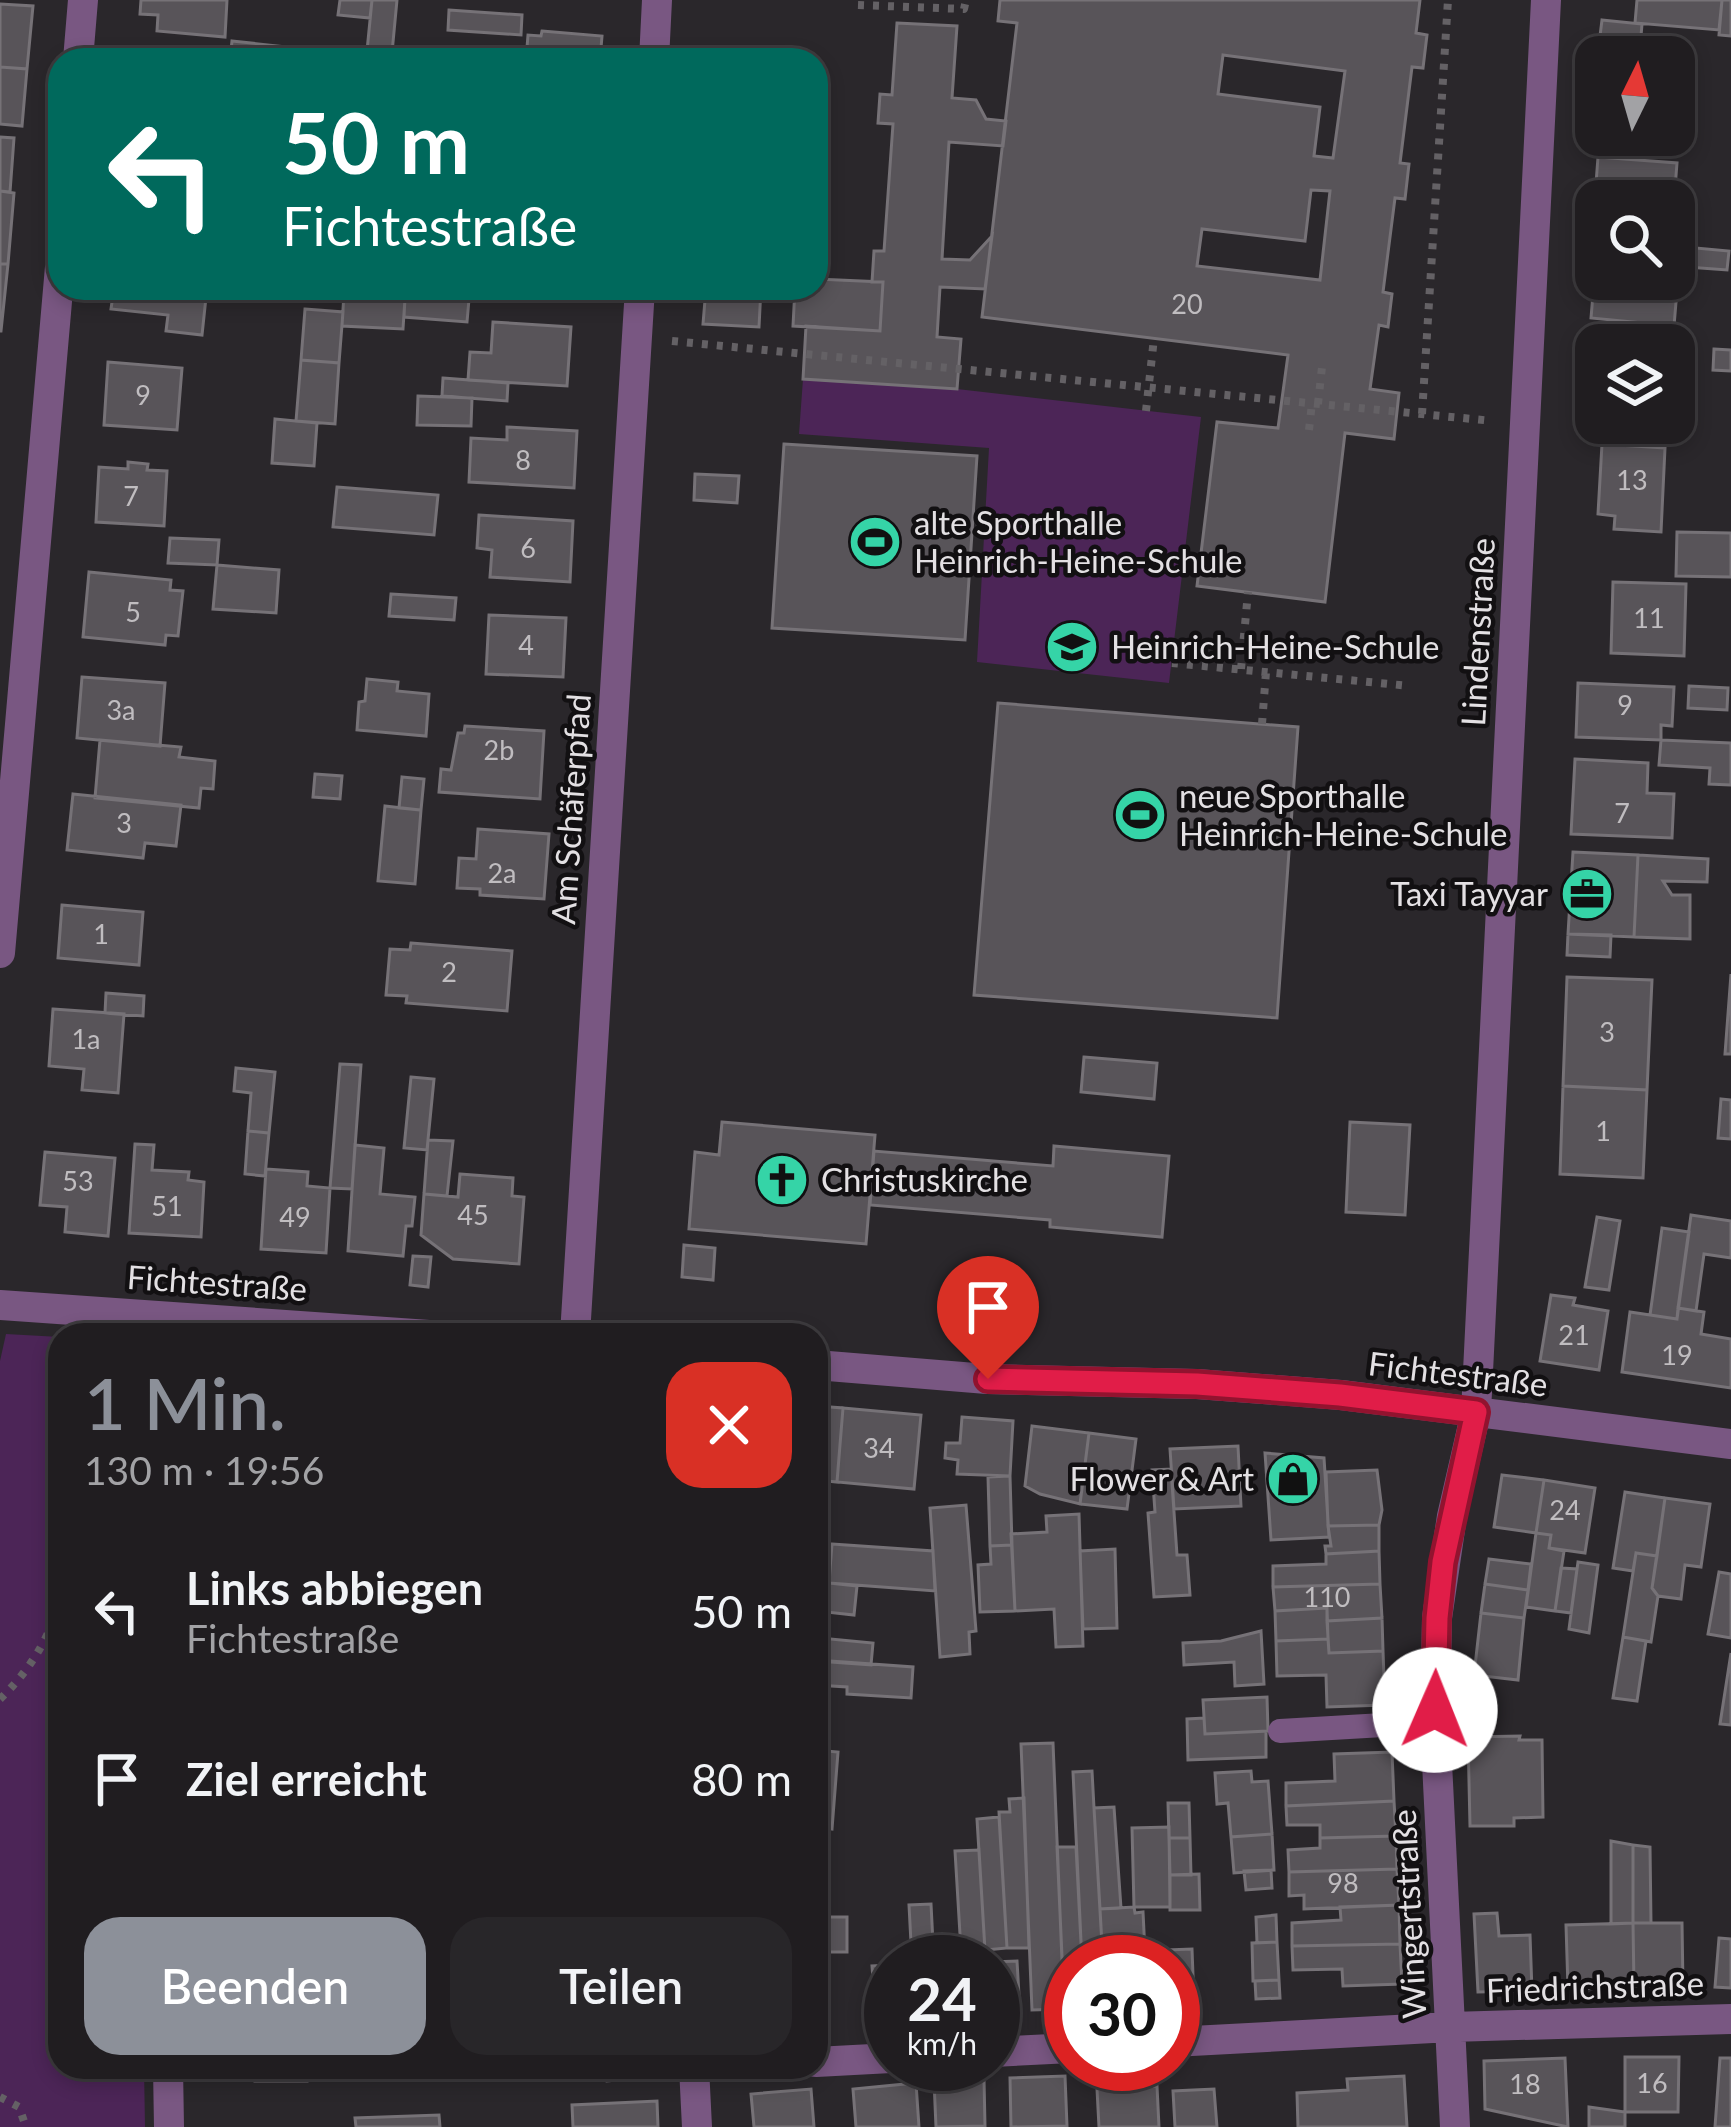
<!DOCTYPE html>
<html lang="de">
<meta charset="utf-8">
<style>
:root{--surface:#201d20;--page:#282629;--text:#f1f3f6;--muted:#a2a2a5;--line:#3d3b3e;--accent:#8c9099}
body{margin:0;font-family:Lato,sans-serif;background:var(--page);color:var(--text);height:100vh;display:flex;flex-direction:column;font-size:45px;white-space:nowrap}
*{box-sizing:border-box;margin:0}
p{font-size:39px;color:var(--muted)}
.icon{flex:none;width:66px;height:66px;fill:none;stroke:currentColor;stroke-width:2;stroke-linecap:round;stroke-linejoin:round}
.map{position:relative;flex:1;overflow:hidden}
.details{position:absolute;left:48px;top:1323px;width:780px;height:756px;display:flex;flex-direction:column;background:var(--surface);border-radius:36px;box-shadow:0 6px 18px #0003,0 0 0 3px var(--line)}
.details>*{flex:none}
.hud{position:absolute;left:48px;top:48px;width:780px;height:252px;border-radius:36px;box-shadow:0 6px 18px #0003,0 0 0 3px var(--line);background:#00695c;color:#fff;overflow:hidden}
.needle{width:78px;rotate:5deg}
.tools{position:absolute;left:1575px;top:36px;display:grid;gap:24px}
.tools a{display:grid;place-items:center;width:120px;height:120px;border-radius:24px;background:var(--surface);box-shadow:0 6px 18px #0003,0 0 0 3px var(--line);font-size:60px}
.speed{position:absolute;left:864px;top:1935px;display:flex;gap:24px;font-size:60px;font-weight:700;text-align:center}
.speed>*{display:grid;place-content:center;width:156px;height:156px;border-radius:50%;background:var(--surface);box-shadow:0 6px 18px #0003,0 0 0 3px var(--line);line-height:1}
.speed small{font-size:30px;font-weight:400}
.speed .limit{border:18px solid #d22;background:#fff;color:#111}
.pin{position:absolute;display:grid;place-items:center;width:102px;height:102px;color:#fff;margin:-123px -51px;border-radius:50% 50% 50% 0;rotate:-45deg;box-shadow:0 0 12px #0007}
.pin .icon{rotate:45deg}
.me{position:absolute;width:132px;margin:-66px;rotate:1deg;stroke-linejoin:round;filter:drop-shadow(0 0 9px #0008)}
.turn{display:flex;align-items:center;gap:42px;height:252px;padding:0 36px;font-size:54px}
.turn .icon{width:156px;height:156px;stroke-width:2.5}
.turn b{display:block;font-size:84px;line-height:102px}
.round{display:grid;place-items:center;flex:none;width:126px;height:126px;border-radius:36px;background:var(--page)}
.headline{display:flex;align-items:center;justify-content:space-between;height:204px;padding:0 36px}
h1{font-size:72px;font-weight:600;line-height:90px;color:var(--accent)}
.action{display:flex;gap:24px;margin-top:auto;padding:24px 36px}
.action a{flex:1;height:138px;border-radius:36px;background:var(--accent);color:#fff;font-size:48px;font-weight:600;line-height:138px;text-align:center}
.action a+a{background:var(--page);color:var(--text)}
ul{padding:0;list-style:none}
li{display:flex;align-items:center;gap:36px;height:168px;padding:0 36px}
li div{flex:1}
li b{display:block;font-size:45px}
li em{font-style:normal}
.map>svg:first-child{display:block}
</style>
<div class="map">
<svg width="1731" height="2127" viewBox="0 0 1731 2127">
<rect width="100%" height="100%" fill="#2a272b"/>
<path fill="#4c2557" d="M803,379L957,389L1201,417L1169,683L977,662L989,448L799,434Z
M6,1334L60,1337V2067H144L145,2127H0V1361Z"/>
<path fill="#585459" stroke="#767277" stroke-width="3" fill-rule="evenodd" d="M141,0H227L225,37L157,31L158,15L140,14Z
M340,0H372L370,18L338,15Z
M372,0H397L392,53L367,51Z
M1000,0H1420L1416,33L1427,35L1423,68L1412,67L1400,163L1409,164L1405,199L1395,198L1383,292L1392,294L1388,327L1379,325L1370,389L1399,393L1394,439L1345,433L1325,602L1197,586L1217,422L1278,428L1288,355L982,317L1017,23L998,21ZM1223,55L1345,71L1333,158L1314,156L1320,107L1218,94ZM1311,190L1330,191L1320,280L1197,266L1202,229L1305,241Z
M1637,0H1722L1719,30L1635,23Z
M1722,0H1731V36L1719,35Z
M0,4L33,6L27,69L0,67Z
M449,10L522,15L521,35L448,30Z
M1602,20L1642,24L1640,48L1599,44Z
M897,23L957,26L952,98L976,100L986,119L1006,121L1003,146L949,142L942,259L970,260L992,236L985,289L940,287L937,337L961,339L957,389L803,379L806,326L880,331L883,282H872L874,251H884L893,124L878,123L880,94L892,95Z
M542,31L602,36L600,60H526L528,35L541,36Z
M232,41L324,51L323,60H230Z
M0,67L27,69L22,126L0,124Z
M1674,72L1689,73L1684,134L1674,133Z
M0,137L14,138L10,192L0,191Z
M1598,157L1677,163L1674,201H1596V224H1593Z
M0,191L14,193L8,264H0Z
M1674,246L1729,251L1727,270L1674,266Z
M1596,259V279H1674V266H1679L1674,326L1591,318Z
M0,264H8L1,331H0Z
M816,279L883,282L880,331L793,326L795,288H816Z
M114,288H207L202,335L166,331L168,315L111,309Z
M345,288H470L467,322L404,317L405,298L344,293Z
M501,288H573V294Z
M706,288H761L759,327L703,324Z
M344,293L405,298L403,329L342,326Z
M305,309L343,312L339,363L301,360Z
M493,322L571,327L567,386L468,380L470,352L491,353Z
M1714,349L1731,350V371L1713,370Z
M301,360L339,363L335,424L296,421Z
M108,362L182,368L177,430L104,425Z
M1674,365H1680L1676,424L1660,423H1674Z
M443,378L508,383L507,401L442,396Z
M1596,391V418H1589L1590,397L1595,398Z
M418,396L472,398L471,426L417,425Z
M275,419L317,423L314,466L272,463Z
M507,427L577,431L574,488L469,482L471,438L507,440Z
M784,444L977,456L965,640L772,628Z
M1602,444L1665,448L1661,532L1614,529L1615,516L1598,514Z
M128,462L148,464L147,470L167,471L164,526L96,522L99,467L128,469Z
M695,474L739,476L737,503L694,500Z
M337,487L438,495L434,535L333,527Z
M479,515L573,521L570,582L490,577L492,550L477,548Z
M1677,532L1731,533V577L1676,576Z
M170,538L219,540L217,565L168,563Z
M217,565L279,570L276,613L213,609Z
M89,572L171,580L170,590L183,591L178,636L166,635L165,645L83,637Z
M1613,582L1686,584L1684,656L1611,653Z
M391,594L456,598L454,620L389,616Z
M489,615L566,618L563,677L486,674Z
M82,677L165,683L160,746L77,738Z
M367,679L398,682L397,691L429,694L426,736L357,730L359,702L365,701Z
M1578,683L1674,687L1672,726L1661,725V740L1576,737Z
M1689,686L1728,688L1727,710L1688,708Z
M998,703L1298,727L1277,1018L974,995Z
M465,726L544,731L540,799L439,792L441,769L451,770L458,733H464Z
M100,740L181,747L179,757L215,761L213,789L201,788L199,808L95,798Z
M1661,740L1731,743V785L1709,784L1710,768L1659,765Z
M1575,759L1648,763L1647,793L1674,794L1672,838L1571,834Z
M315,774L342,776L340,799L313,797Z
M402,777L424,779L421,810L399,808Z
M73,794L181,805L176,846L145,843L143,858L67,850Z
M385,806L421,810L415,884L378,881Z
M478,829L549,834L544,899L480,895V889L457,888L459,858L476,859Z
M1573,852L1638,855L1634,937L1568,934Z
M1638,855L1708,859L1707,882L1663,881L1672,895H1690V939L1634,937Z
M62,905L143,912L139,965L58,958Z
M1568,934L1611,935L1610,957L1567,955Z
M411,943L512,951L507,1011L406,1003L407,996L386,995L390,949L410,950Z
M1731,974V1054H1725Z
M1567,977L1652,980L1647,1090L1563,1086Z
M106,993L144,996L143,1016L105,1013Z
M53,1009L124,1014L118,1093L82,1090L84,1069L49,1066Z
M1084,1057L1157,1063L1154,1099L1081,1092Z
M340,1064L361,1065L352,1189L330,1188Z
M236,1068L275,1072L269,1133L248,1131L251,1093L234,1091Z
M411,1077L434,1079L427,1150L404,1148Z
M1563,1086L1647,1090L1643,1178L1560,1174Z
M1721,1099L1731,1100V1139L1718,1138Z
M722,1122L875,1135L866,1244L689,1229L695,1152L719,1155Z
M1350,1122L1410,1125L1405,1215L1346,1212Z
M248,1131L269,1133L265,1176L245,1174Z
M428,1140L453,1141L447,1196L424,1194Z
M135,1144L154,1145L152,1170L189,1172L188,1180L204,1182L201,1237L129,1233Z
M355,1145L384,1148L380,1194L415,1197L412,1226H406L403,1256L348,1251Z
M1054,1146L1169,1156L1162,1237L1050,1227V1220L870,1205L874,1151L1053,1166Z
M45,1152L115,1158L108,1236L65,1232L67,1207L40,1205Z
M266,1169L308,1172L307,1186L330,1188L326,1253L261,1249Z
M460,1174L513,1178L512,1196L524,1197L519,1264L453,1259L421,1235L424,1194L458,1197Z
M1691,1215L1731,1221V1258L1704,1254L1696,1311L1678,1308Z
M1597,1217L1620,1221L1609,1290L1585,1287Z
M1662,1228L1689,1232L1677,1319L1650,1315Z
M684,1245L715,1248L713,1280L682,1277Z
M413,1256L431,1257L428,1287L410,1285Z
M1551,1295L1575,1298L1573,1305L1608,1311L1599,1370L1540,1361Z
M1678,1308L1704,1312L1701,1334L1731,1339V1388L1622,1372L1630,1312L1677,1319Z
M816,1406L843,1408L837,1482L816,1480Z
M843,1408L921,1415L914,1489L837,1482Z
M962,1417L1013,1421L1010,1476L957,1474L958,1460L945,1458L946,1443H960Z
M1032,1426L1089,1433L1080,1504L1040,1494L1025,1486Z
M1089,1433L1136,1439L1127,1509L1080,1504Z
M1238,1446L1241,1506L1174,1509L1170,1449Z
M1265,1453L1324,1458L1329,1537L1271,1540Z
M1171,1469L1177,1555H1187L1190,1595L1154,1597L1148,1513L1155,1512L1152,1470Z
M1377,1470L1382,1510L1379,1525L1328,1526L1326,1472Z
M1502,1475L1544,1480L1536,1533L1494,1527Z
M1010,1476L1012,1545L990,1546L988,1477Z
M1544,1480L1595,1488L1585,1553L1549,1548L1551,1535L1536,1533Z
M1625,1492L1665,1498L1657,1556L1636,1553L1633,1571L1613,1568Z
M1665,1498L1710,1504L1701,1567L1685,1565L1681,1599L1658,1596L1652,1588Z
M966,1505L976,1631L969,1632L970,1654L940,1657L930,1508Z
M1079,1514L1083,1646L1056,1647L1054,1609L1015,1611L1011,1534L1047,1532L1046,1516Z
M1379,1525V1551L1326,1554L1325,1546H1331L1328,1526Z
M1536,1533L1551,1535L1549,1548L1564,1551L1555,1611L1526,1607Z
M832,1544L933,1551L935,1591L829,1583Z
M1012,1545L1015,1611L980,1612L978,1565L991,1564L990,1546Z
M1115,1549L1117,1628L1083,1629L1080,1551Z
M1379,1551L1380,1584L1273,1587V1566L1326,1564V1554Z
M1636,1553L1657,1556L1652,1588L1658,1596L1651,1642L1623,1637Z
M1489,1559L1531,1564L1528,1590L1485,1584Z
M1578,1562L1598,1565L1589,1633L1569,1629Z
M1561,1568L1577,1569L1571,1613L1555,1611Z
M1719,1572L1731,1574V1638L1708,1634Z
M816,1582L829,1583L825,1618L816,1617Z
M829,1583L857,1586L854,1615L826,1612Z
M1380,1584L1382,1618L1327,1621V1608L1275,1611L1273,1587Z
M1485,1584L1528,1590L1524,1618L1481,1613Z
M1327,1608L1328,1639L1276,1641L1275,1611Z
M1481,1613L1524,1618L1518,1680L1474,1675Z
M1382,1618L1383,1651L1329,1653L1327,1621Z
M1261,1631L1264,1684L1235,1686L1234,1662L1184,1665L1183,1643L1221,1641Z
M1623,1637L1646,1641L1637,1701L1613,1698Z
M820,1638L873,1643L871,1665L818,1661Z
M1328,1639L1329,1653L1383,1651L1385,1705L1327,1707L1326,1675L1277,1676L1276,1641Z
M1731,1653V1725L1720,1724Z
M816,1660L913,1667L911,1698L847,1694V1687L816,1685Z
M1267,1697L1268,1731L1205,1734L1203,1700Z
M1204,1718L1205,1734L1266,1731V1757L1188,1760L1187,1719Z
M1520,1736L1519,1740H1542L1543,1817L1514,1818V1826H1470L1468,1737Z
M1053,1743L1064,2009L1032,2010L1021,1744Z
M816,1750L838,1752L832,1829L816,1827Z
M1392,1752L1394,1801L1286,1806V1783L1335,1781L1334,1754Z
M1092,1771L1094,1808L1103,1962H1082L1073,1772Z
M1251,1771L1252,1782L1268,1781L1272,1834L1231,1837L1228,1803L1217,1804L1215,1773Z
M1024,1798L1029,1948H1007L999,1812H1010L1009,1799Z
M1394,1801L1396,1836L1320,1838V1825H1287L1286,1806Z
M1168,1803H1189L1190,1838H1169Z
M1114,1807L1121,1908L1100,1909L1094,1808Z
M999,1817L1007,1948L985,1950L977,1819Z
M1169,1827L1170,1907H1134L1132,1828Z
M1272,1834L1274,1870L1234,1873L1231,1837Z
M1396,1836L1397,1869L1289,1872L1288,1850L1320,1848V1838Z
M1169,1838H1190L1191,1875H1170Z
M1611,1841L1633,1845V1923L1611,1924Z
M1633,1845L1650,1847L1651,1923H1633Z
M1057,1847H1076L1082,1962H1071V1999L1064,2000Z
M979,1850L985,1950L961,1951L955,1851Z
M1397,1869L1399,1905L1304,1909V1895L1289,1896V1872Z
M1271,1870L1272,1888L1246,1890L1244,1871Z
M1199,1874L1200,1910H1170V1875Z
M931,1904L933,1943H911L909,1905Z
M1399,1905L1400,1944L1292,1946V1923L1341,1920L1340,1907Z
M1134,1907L1135,1913L1143,1912L1145,1952H1155L1156,1962H1103L1100,1909Z
M1497,1913L1499,1936L1530,1935L1532,1991L1478,1992L1474,1914Z
M1276,1915L1277,1942L1257,1943L1256,1917Z
M816,1917H847V1952H825V1945H816Z
M1633,1923L1634,1987L1568,1989L1566,1925Z
M1633,1923H1682L1683,1986L1634,1987Z
M1719,1938L1731,1939V1988L1715,1987Z
M1277,1942L1279,1980L1253,1981L1252,1943Z
M1400,1944L1402,1984L1343,1986L1342,1969L1293,1970L1292,1946Z
M1192,1949L1194,2002L1173,2004V1962H1167V1950Z
M1017,1961L1020,2012L993,2014V1962Z
M891,1965V2019L876,2020L872,1966Z
M1279,1980L1280,1998L1256,1999L1255,1981Z
M1625,2057H1679L1678,2112H1625Z
M1565,2058L1568,2127L1485,2109L1484,2061Z
M1720,2058H1731V2127H1715Z
M255,2067H391V2080H335L336,2074H307V2081H255Z
M605,2067H655L656,2077L607,2081Z
M1065,2076L1067,2126L1011,2127L1010,2078Z
M1404,2076L1407,2127H1298L1297,2093L1348,2090L1347,2079Z
M984,2079L985,2126L936,2127L934,2081Z
M916,2083L919,2127H856L853,2089Z
M1157,2086L1159,2127H1099L1097,2089Z
M811,2089L814,2127H754L751,2094Z
M1214,2089L1217,2127H1175L1173,2091Z
M657,2101L658,2127H573L572,2105Z
M1589,2107L1625,2112V2127H1589Z
M439,2115L440,2127H356L355,2118Z"/>
<g fill="none" stroke-linecap="round" stroke-linejoin="round">
<path stroke="#646165" stroke-width="8" stroke-dasharray="6 9" stroke-linecap="butt" d="M858,5L964,9L966,0
M672,341L1493,421
M1318,404L1322,367
M1146,411L1154,338
M1422,414L1448,0
M1309,430L1312,403
M1172,663L1410,686
M1241,669L1248,592
M1262,724L1266,672
M0,1699C29,1671 47,1642 60,1603
M0,2097L19,2107L26,2127"/>
<path stroke="#795782" stroke-width="24" d="M1280,1731L1435,1722"/>
<path stroke="#795782" stroke-width="30" d="M78,60L83,0
M654,60L657,0
M0,953L60,267
M0,1305L429,1335
M575,1335L640,288
M816,1365L987,1379L1197,1384L1341,1395L1731,1444
M1173,2042L1451,2027L1731,2019
M993,2052L1071,2048
M816,2062L891,2058
M168,2067L169,2127
M694,2067L697,2127
M1455,2127L1435,1722L1437,1618L1452,1516L1476,1412L1546,0"/>
</g>
<g fill="none" stroke-linecap="round" stroke-linejoin="round">
<g stroke="#92132f" stroke-width="30">
<path id="route" d="M988,1379L1197,1384L1340,1395L1476,1412L1443,1562L1437,1618L1435,1710"/>
</g>
<use href="#route" stroke="#e11d48" stroke-width="21"/>
</g>
<defs>
<g id="stadium-disc" transform="scale(2.7)"><circle r="9.5" fill="#35d4a7" stroke="#121012"/><path d="M0-5a6.5 5 0 1 0 0 10a6.5 5 0 1 0 0-10ZM-3.5-1.8h7v3.6h-7Z" fill="#111"/></g>
<g id="school-disc" transform="scale(2.7)"><circle r="9.5" fill="#35d4a7" stroke="#121012"/><path d="M0-5L7-2L0 1L-7-2ZM-4 1L0 2.5L4 1V4Q0 6-4 4Z" fill="#111"/></g>
<g id="office-disc" transform="scale(2.7)"><circle r="9.5" fill="#35d4a7" stroke="#121012"/><path d="M-6-3h4V-5.5h4V-3h4V5H-6ZM-1-4.5V-3h2v-1.5ZM-6 0V1H6V0Z" fill="#111"/></g>
<g id="church-disc" transform="scale(2.7)"><circle r="9.5" fill="#35d4a7" stroke="#121012"/><path d="M-1.2-6h2.4v3.5h3.3v2.4h-3.3V6h-2.4V-.1h-3.3v-2.4h3.3Z" fill="#111"/></g>
<g id="shop-disc" transform="scale(2.7)"><circle r="9.5" fill="#35d4a7" stroke="#121012"/><path d="M-5-2.5h2.3a2.7 3.5 0 0 1 5.4 0H5L5.5 6h-11ZM-1.5-2.5h3a1.5 2.3 0 0 0-3 0Z" fill="#111"/></g>
</defs>
<g fill-rule="evenodd">
<use href="#stadium-disc" x="875" y="542"/>
<use href="#school-disc" x="1072" y="647"/>
<use href="#stadium-disc" x="1140" y="815"/>
<use href="#office-disc" x="1587" y="894"/>
<use href="#church-disc" x="782" y="1180"/>
<use href="#shop-disc" x="1293" y="1479"/>
</g>
<g text-anchor="middle" stroke-width="9" stroke-linejoin="round" paint-order="stroke">
<g font-size="27" fill="#c0bdc0">
<text x="1187" y="314">20</text>
<text x="143" y="405">9</text>
<text x="523" y="470">8</text>
<text x="1632" y="490">13</text>
<text x="131" y="506">7</text>
<text x="528" y="558">6</text>
<text x="133" y="622">5</text>
<text x="1649" y="628">11</text>
<text x="526" y="655">4</text>
<text x="1625" y="715">9</text>
<text x="121" y="720">3a</text>
<text x="499" y="760">2b</text>
<text x="1622" y="823">7</text>
<text x="124" y="833">3</text>
<text x="502" y="883">2a</text>
<text x="101" y="944">1</text>
<text x="449" y="982">2</text>
<text x="1607" y="1042">3</text>
<text x="86" y="1049">1a</text>
<text x="1603" y="1141">1</text>
<text x="78" y="1191">53</text>
<text x="167" y="1216">51</text>
<text x="473" y="1225">45</text>
<text x="295" y="1227">49</text>
<text x="1574" y="1345">21</text>
<text x="1677" y="1365">19</text>
<text x="879" y="1458">34</text>
<text x="1565" y="1520">24</text>
<text x="1327" y="1607">110</text>
<text x="1343" y="1893">98</text>
<text x="1652" y="2093">16</text>
<text x="1525" y="2094">18</text>
</g>
<g font-size="33" fill="#e3e0e3" stroke="#121012" text-anchor="start">
<text x="914" y="535">alte Sporthalle<tspan x="914" dy="38">Heinrich-Heine-Schule</tspan></text>
<text x="1111" y="659">Heinrich-Heine-Schule</text>
<text x="1179" y="808">neue Sporthalle<tspan x="1179" dy="38">Heinrich-Heine-Schule</tspan></text>
<text x="1548" y="906" text-anchor="end">Taxi Tayyar</text>
<text x="821" y="1192">Christuskirche</text>
<text x="1254" y="1491" text-anchor="end">Flower &amp; Art</text>
</g>
<g font-size="33" fill="#e3e0e3" stroke="#121012">
<text transform="translate(1478 632) rotate(-87)" y="12">Lindenstraße</text>
<text transform="translate(571 809) rotate(-86)" y="12">Am Schäferpfad</text>
<text transform="translate(217 1283) rotate(4)" y="12">Fichtestraße</text>
<text transform="translate(1458 1374) rotate(7)" y="12">Fichtestraße</text>
<text transform="translate(1409 1914) rotate(-93)" y="12">Wingertstraße</text>
<text transform="translate(1595 1987) rotate(-2)" y="12">Friedrichstraße</text>
</g>
</g>
</svg>
<div class="tools">
<a><svg class="needle" viewBox="-14 -14 28 28"><path d="M0-13l5 13h-10z" fill="#e53935"/><path d="M0 13l5-13h-10z" fill="#a2a2a5"/></svg></a>
<a><svg class="icon" aria-label="search" viewBox="0 0 24 24"><circle cx="10" cy="10" r="6"/><path d="M15 15l6 6"/></svg></a>
<a><svg class="icon" aria-label="layers" viewBox="0 0 24 24"><path d="M12 4l9 5-9 5-9-5zM3 14l9 5 9-5"/></svg></a>
</div>
<div class="speed"><div>24<small>km/h</small></div><div class="limit">30</div></div>
<div class="pin" style="left:988px;top:1379px;background:#d93025"><svg class="icon" aria-label="arrive" viewBox="0 0 24 24"><path d="M6 21V4h12l-3 4 3 4H6"/></svg></div>
<svg class="me" style="left:1435px;top:1710px" viewBox="-20 -20 40 40"><circle r="19" fill="#fff"/><path d="M0-13L10 11 0 6-10 11z" fill="#e11d48"/></svg>
<div class="hud">
<div class="turn"><svg class="icon" aria-label="left" viewBox="0 0 24 24"><path d="M17 20v-9H6M10 6l-5 5 5 5"/></svg><div><b>50 m</b>Fichtestraße</div></div>
</div>
<section class="details">
<div class="headline"><div><h1>1 Min.</h1><p>130 m · 19:56</p></div><a class="round" style="background:#d93025;color:#fff"><svg class="icon" aria-label="close" viewBox="0 0 24 24"><path d="M6 6l12 12M18 6L6 18"/></svg></a></div>
<ul>
<li><svg class="icon" aria-label="left" viewBox="0 0 24 24"><path d="M17 20v-9H6M10 6l-5 5 5 5"/></svg><div><b>Links abbiegen</b><p>Fichtestraße</p></div><em>50 m</em></li>
<li><svg class="icon" aria-label="arrive" viewBox="0 0 24 24"><path d="M6 21V4h12l-3 4 3 4H6"/></svg><div><b>Ziel erreicht</b></div><em>80 m</em></li>
</ul>
<div class="action"><a>Beenden</a><a>Teilen</a></div>
</section>
</div>
